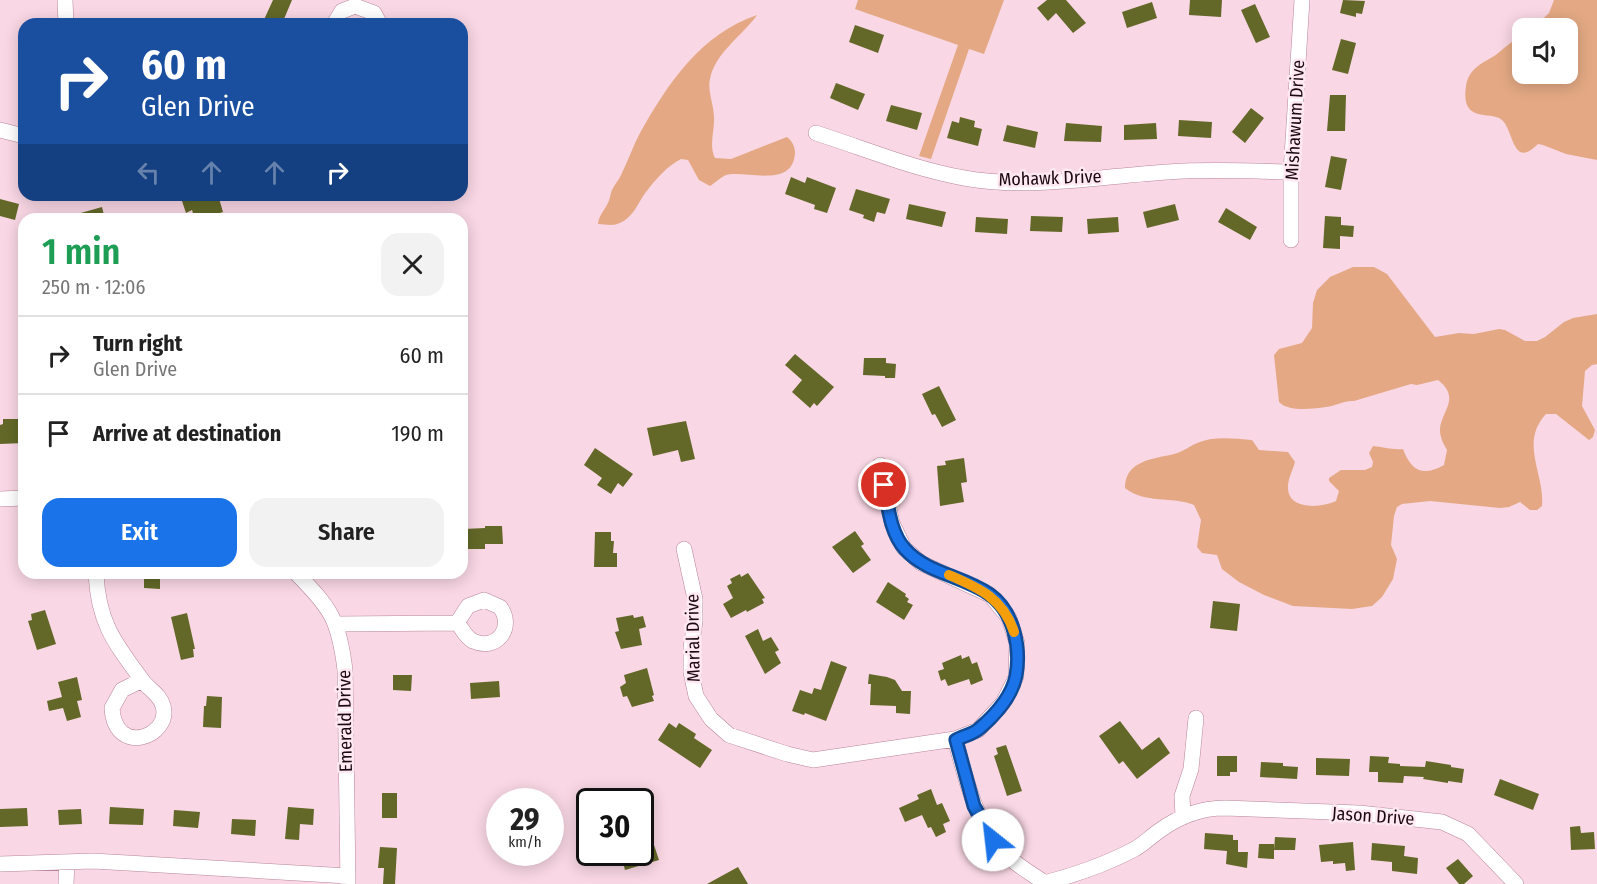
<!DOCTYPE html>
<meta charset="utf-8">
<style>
:root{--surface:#fff;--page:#f2f2f2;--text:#222;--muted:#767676;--line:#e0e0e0;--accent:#1a73e8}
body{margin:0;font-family:"Fira Sans Condensed",sans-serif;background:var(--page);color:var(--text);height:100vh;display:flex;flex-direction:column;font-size:22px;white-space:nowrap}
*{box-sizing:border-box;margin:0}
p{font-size:20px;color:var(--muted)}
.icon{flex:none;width:33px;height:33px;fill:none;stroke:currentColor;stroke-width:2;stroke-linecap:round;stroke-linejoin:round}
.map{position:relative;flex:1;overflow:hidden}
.details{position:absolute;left:18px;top:213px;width:450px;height:366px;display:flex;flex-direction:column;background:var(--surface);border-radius:18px;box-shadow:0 3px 15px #0003}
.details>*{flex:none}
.guide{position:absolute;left:18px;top:18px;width:450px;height:183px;border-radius:18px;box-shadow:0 3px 15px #0003;background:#1a4fa0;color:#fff;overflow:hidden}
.controls{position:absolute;left:1512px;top:18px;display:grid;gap:12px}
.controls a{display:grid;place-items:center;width:66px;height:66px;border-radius:12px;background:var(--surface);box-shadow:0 3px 15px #0003;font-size:30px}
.speed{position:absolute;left:486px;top:788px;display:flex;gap:12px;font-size:30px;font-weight:700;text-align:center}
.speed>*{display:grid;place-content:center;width:78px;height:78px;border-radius:50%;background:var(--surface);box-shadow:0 3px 15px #0003;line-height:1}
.speed small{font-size:15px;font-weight:400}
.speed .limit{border:3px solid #111;border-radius:9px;background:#fff;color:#111}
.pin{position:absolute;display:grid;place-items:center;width:51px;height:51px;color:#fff;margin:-26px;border:3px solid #fff;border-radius:50%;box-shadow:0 2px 6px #0007}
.me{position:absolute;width:66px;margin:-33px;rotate:331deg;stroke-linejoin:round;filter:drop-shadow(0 0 4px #0008)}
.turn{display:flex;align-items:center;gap:21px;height:126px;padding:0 24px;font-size:27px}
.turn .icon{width:78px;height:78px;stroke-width:2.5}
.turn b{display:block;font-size:42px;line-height:51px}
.lanes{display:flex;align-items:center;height:57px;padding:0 24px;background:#0003;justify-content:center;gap:30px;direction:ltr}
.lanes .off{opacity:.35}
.round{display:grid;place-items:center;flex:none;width:63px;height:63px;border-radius:18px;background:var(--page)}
.headline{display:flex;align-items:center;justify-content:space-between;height:102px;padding:0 24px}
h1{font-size:36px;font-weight:600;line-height:45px;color:#1e9e55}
.primary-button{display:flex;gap:12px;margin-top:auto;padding:12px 24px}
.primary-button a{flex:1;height:69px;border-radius:18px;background:var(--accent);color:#fff;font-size:24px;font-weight:600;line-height:69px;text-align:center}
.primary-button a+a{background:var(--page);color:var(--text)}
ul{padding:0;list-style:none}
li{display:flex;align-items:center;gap:18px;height:78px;padding:0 24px;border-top:2px solid var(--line)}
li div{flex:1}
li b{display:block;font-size:22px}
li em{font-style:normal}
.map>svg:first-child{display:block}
</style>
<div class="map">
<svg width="1597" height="884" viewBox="0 0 1597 884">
<rect width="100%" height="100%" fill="#f9d7e4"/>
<path fill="#e4a984" d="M858,0H1004L984,54L969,49L931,159L919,156L958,45L855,9Z
M1554,0H1597V160L1566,154L1543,145L1538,144C1513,169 1514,133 1503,121C1493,109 1460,126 1466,86C1469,67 1484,63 1497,54C1505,47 1514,40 1522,34V74H1568V28H1533L1549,13Z
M757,15C742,36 715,53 710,79C707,92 715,107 714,121C714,133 709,146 715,158L731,159L787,137C792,141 795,146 795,153C793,189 746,170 726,175C721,177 715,183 710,186L699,180L688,160L681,159C667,166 655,180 646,192C637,204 633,219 617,224C612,226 604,224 598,224C599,215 604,211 608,203C610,199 610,195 612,190C614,185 619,180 621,175C628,161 633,146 640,133C668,83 701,34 757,15Z
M1353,267H1374L1387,274L1435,337L1459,333L1474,334L1499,329L1505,330L1525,341H1537L1545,337L1564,322L1573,318L1597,314V364L1592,365L1585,371L1582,406L1595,430L1593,437L1589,440L1556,414H1546C1519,443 1545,474 1542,506L1537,510H1530L1520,502L1509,507L1500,508L1430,501L1402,504L1397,507L1394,516L1391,545L1397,559L1393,579L1382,597L1372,606L1352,609L1293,606L1264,595L1239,582L1222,569L1217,555L1202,553L1197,547L1201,520L1194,505C1172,496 1145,504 1125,488C1125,460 1154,459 1174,454C1183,452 1191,445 1200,442C1215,436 1236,439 1252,440L1259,450L1288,452L1295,462C1293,469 1289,477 1288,485C1286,511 1321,508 1336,501L1339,491L1329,481V478L1341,470H1365L1372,467L1373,462L1369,453L1373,446C1384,447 1392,450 1403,449C1411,471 1423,477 1444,465L1447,450C1445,446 1442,442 1441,437C1434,415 1465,401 1438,380L1417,385L1411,384L1354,401C1345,400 1335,406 1326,407C1313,409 1288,412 1279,402L1274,355L1279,349L1302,343L1312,328L1313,303L1317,290L1330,277Z"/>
<path fill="#636828" d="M273,0H292L284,19L281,18L278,24H262Z
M1047,0H1066L1086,23L1073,33L1056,13L1048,21L1037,8Z
M1190,0H1222L1221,17L1189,15Z
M1343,0L1365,1L1362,14L1356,13V17L1340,13Z
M1152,2L1157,18L1127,28L1122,12Z
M1255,4L1270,37L1256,43L1241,10Z
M855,25L884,35L878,53L849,42Z
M1341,39L1356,43L1348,74L1332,70Z
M836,83L865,94L858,110L830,98Z
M1330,95H1346L1345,131H1327Z
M891,105L922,113L917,130L886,121Z
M1251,108L1264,118L1245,143L1232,132Z
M960,117L975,121L974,127L982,129L978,146L947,138L952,121L959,123Z
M1179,120L1212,122L1211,138L1178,136Z
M1066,123L1102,126L1101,142L1064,141Z
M1156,123L1157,139L1124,140V125Z
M1007,125L1038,132L1035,148L1003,141Z
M1331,156L1347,159L1341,190L1325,187Z
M791,177L805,183L807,177L836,188L827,213L814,209L815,205L785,194Z
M856,189L890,199L885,214L877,212L874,222L863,218L864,215L849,210Z
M214,195H218L223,212L201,219H195L192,210L186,213L182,201L193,197L195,201Z
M0,199L19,204L15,220L0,216Z
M909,204L946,212L942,227L906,219Z
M1175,204L1179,220L1147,228L1143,212Z
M102,207L105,219H71L70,216Z
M1226,208L1257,227L1250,240L1218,222Z
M1031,216L1063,217L1062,232L1030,231Z
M1325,216L1341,217V225L1354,226L1353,237L1340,236V249L1323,248Z
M976,217L1008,219L1007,234L975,232Z
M1118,217L1119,232L1088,234L1087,219Z
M795,354L834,387L817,406L814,403L810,408L792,392L802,380L785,365Z
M864,358H886V363L896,364L895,378H885V376L863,375Z
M939,386L956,420L942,427L935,414L932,415L922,394Z
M3,419H24V443L0,444V425L3,424Z
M686,421L695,459L681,462L678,450L653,456L647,428Z
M595,448L633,474L623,487L618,483L611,494L597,485L602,478L584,465Z
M964,458L967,482L961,483L964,502L940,506L937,466L946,465L945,461Z
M485,526H502L503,544H485V549H465L464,529L485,528Z
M855,531L864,544L861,546L871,560L853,573L832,547Z
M595,532H611V541H614L613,553H617V567H594Z
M144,573H160V589L144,588Z
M748,573L765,598L762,599L764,603L747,612L746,610L731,618L723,604L733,598L727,586L732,583L730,579L740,574L741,577Z
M888,582L906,594L905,596L909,599L907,602L913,605L904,620L876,602Z
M1213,601L1240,604L1237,631L1210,628Z
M45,610L56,644L37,650L28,621L32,620L31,614Z
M187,613L195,649H193L194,657L181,660L171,617Z
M633,615L634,618L643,616L646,627L639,629L642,645L621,649L615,632L619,631L616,618Z
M758,629L763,641L771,637L779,650L775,652L781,663L765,674L745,636Z
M961,655L962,659L969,656L972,664L977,662L983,680L971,685L969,679L948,686L945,679L941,681L938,671L944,669L942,663Z
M831,661L847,667L826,721L805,713L804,715L792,711L800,690L812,694L814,688L821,690Z
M647,668L654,695L652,696L654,701L632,707L627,696L623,697L620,687L626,683L624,675Z
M869,674L887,677L895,680L902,691H911L910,714L896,713V706L870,705L871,684H868Z
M393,675H412L411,691L393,690Z
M77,677L82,700L77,701L81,717L67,721L63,708L49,711L47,701L62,697L58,682Z
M499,681L500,697L471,699L470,683Z
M207,696L222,697L221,728L203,727L204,706H206Z
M1120,721L1142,750L1159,737L1170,753L1137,779L1123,761L1119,764L1099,736Z
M669,723L676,728L679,723L696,734L694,738L712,750L700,768L658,740Z
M1006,745L1022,791L1007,796L994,756L998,754L996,748Z
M1217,756H1237V772H1230V776H1217Z
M1370,756L1389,757L1388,763L1400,764V766L1425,767L1426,761L1451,765V767L1464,769L1462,783L1448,781V783L1423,779L1424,777L1404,776L1403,783L1378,782V772H1369Z
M1316,758L1350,759L1349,776L1316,775Z
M1261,762L1283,763V766L1298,767L1297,779L1260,777Z
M1500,779L1539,794L1533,810L1494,795Z
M931,789L937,805L942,803L950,821L943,824L946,832L936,837L931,827L928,828L922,815L905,822L899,808L919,799L917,795Z
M382,793H397V818H382Z
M110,807L144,809L143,825L109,824Z
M288,807L314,809L313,825L300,824L299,840L285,839Z
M27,808L28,826L0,827V809Z
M81,809L82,824L59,825L58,810Z
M174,810L200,812L198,828L173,826Z
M232,819L256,820L255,836L231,834Z
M1580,826L1581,833L1594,832L1595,849L1571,850L1570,827Z
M1205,833L1233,835V840H1238V852H1248L1247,868L1226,864L1227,851L1204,849Z
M1275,837L1296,838L1295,850H1274Z
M1353,842L1355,870L1346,871L1345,863L1333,864V861L1321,862L1319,845Z
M1372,843L1405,846L1404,856L1418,858L1417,874L1392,871V862L1371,860Z
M1259,844H1274V859L1258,858Z
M654,845L659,860L625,870L621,855L640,852V849Z
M380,847L397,848L395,884H383L384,868H378Z
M1458,859L1473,876L1464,884H1459L1446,868Z
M738,867L748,884H707Z"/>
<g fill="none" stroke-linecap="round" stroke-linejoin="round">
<g stroke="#b9869b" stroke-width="16">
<path id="minor" d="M65,0L66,24
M334,24L342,11L355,6L374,13L380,24
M0,130L24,136
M816,133C866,149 913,169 964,178C1031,190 1101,176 1168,172C1209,169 1250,171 1291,172
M1291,240V172L1302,0
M0,499L24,498
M684,549L695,599V621L691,648V672L696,696L711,719L729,735L787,754L813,760L955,739L978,730L1003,703L1016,677L1017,643L1009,618L990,595L921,563L904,548L892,523L880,465
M96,573C98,622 114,642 142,680C148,689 160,694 163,706C172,736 115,758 112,708L122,690L142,680
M296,573C331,608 339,620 345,670L348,884
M337,624L457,623L468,606L484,600L500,607C515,627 497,652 473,641C465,637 463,629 457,623
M955,739C967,782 976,829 1011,859C1021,868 1034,875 1045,883
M1183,817L1182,796L1191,769L1196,718
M0,864L93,861L348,876
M66,884L67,862
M1040,884C1072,876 1104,865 1133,850C1143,845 1150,837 1159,831C1178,817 1201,808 1225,808L1359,813L1442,822L1468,834L1516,884"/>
</g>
<use href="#minor" stroke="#fff" stroke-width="15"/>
</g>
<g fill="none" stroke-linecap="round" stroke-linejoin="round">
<g stroke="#114b97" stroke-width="15">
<path id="route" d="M884,485C888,505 890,533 905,549C926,573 963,576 989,594C1014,611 1021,648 1016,676C1012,696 995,715 980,728C974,734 963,736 956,740L974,806L993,840"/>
</g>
<use href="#route" stroke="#1a73e8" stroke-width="10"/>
<path stroke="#f59e0b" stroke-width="10" d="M949,575C979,588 1003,598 1014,632"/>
</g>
<g text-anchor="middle" stroke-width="5" stroke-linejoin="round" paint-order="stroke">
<g font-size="18" fill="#1b0911" stroke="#ffe8f1">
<text transform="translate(1295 120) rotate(-87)" y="6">Mishawum Drive</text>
<text transform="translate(1050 178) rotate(-2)" y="6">Mohawk Drive</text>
<text transform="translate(693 638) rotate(-91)" y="6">Marial Drive</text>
<text transform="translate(345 721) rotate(-91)" y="6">Emerald Drive</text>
<text transform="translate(1373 816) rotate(4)" y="6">Jason Drive</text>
</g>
</g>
</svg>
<div class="controls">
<a><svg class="icon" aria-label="sound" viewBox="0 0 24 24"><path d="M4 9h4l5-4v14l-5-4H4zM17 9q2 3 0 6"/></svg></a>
</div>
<div class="speed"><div>29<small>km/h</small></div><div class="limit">30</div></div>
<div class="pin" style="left:884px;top:485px;background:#d93025"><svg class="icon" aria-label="arrive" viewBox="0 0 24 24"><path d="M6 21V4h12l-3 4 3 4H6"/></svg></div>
<svg class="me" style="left:993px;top:840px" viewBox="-20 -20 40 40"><circle r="19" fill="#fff"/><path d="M0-13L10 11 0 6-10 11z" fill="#1a73e8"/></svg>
<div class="guide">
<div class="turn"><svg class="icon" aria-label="right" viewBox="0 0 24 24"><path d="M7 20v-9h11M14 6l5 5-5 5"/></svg><div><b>60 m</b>Glen Drive</div></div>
<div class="lanes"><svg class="icon off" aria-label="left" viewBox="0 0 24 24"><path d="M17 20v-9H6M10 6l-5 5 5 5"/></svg><svg class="icon off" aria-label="ahead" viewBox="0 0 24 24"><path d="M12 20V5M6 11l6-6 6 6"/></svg><svg class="icon off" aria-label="ahead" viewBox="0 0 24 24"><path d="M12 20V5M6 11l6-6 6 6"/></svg><svg class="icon" aria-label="right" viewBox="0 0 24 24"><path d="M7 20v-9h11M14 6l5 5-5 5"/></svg></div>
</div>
<section class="details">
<div class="headline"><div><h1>1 min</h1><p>250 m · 12:06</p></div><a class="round"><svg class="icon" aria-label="close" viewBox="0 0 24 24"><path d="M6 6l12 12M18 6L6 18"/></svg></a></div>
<ul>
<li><svg class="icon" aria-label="right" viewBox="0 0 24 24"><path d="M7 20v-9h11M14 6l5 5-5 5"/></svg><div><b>Turn right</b><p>Glen Drive</p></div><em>60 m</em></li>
<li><svg class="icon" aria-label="arrive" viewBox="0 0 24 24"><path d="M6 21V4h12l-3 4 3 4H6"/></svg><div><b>Arrive at destination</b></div><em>190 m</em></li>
</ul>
<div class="primary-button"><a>Exit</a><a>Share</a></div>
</section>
</div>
